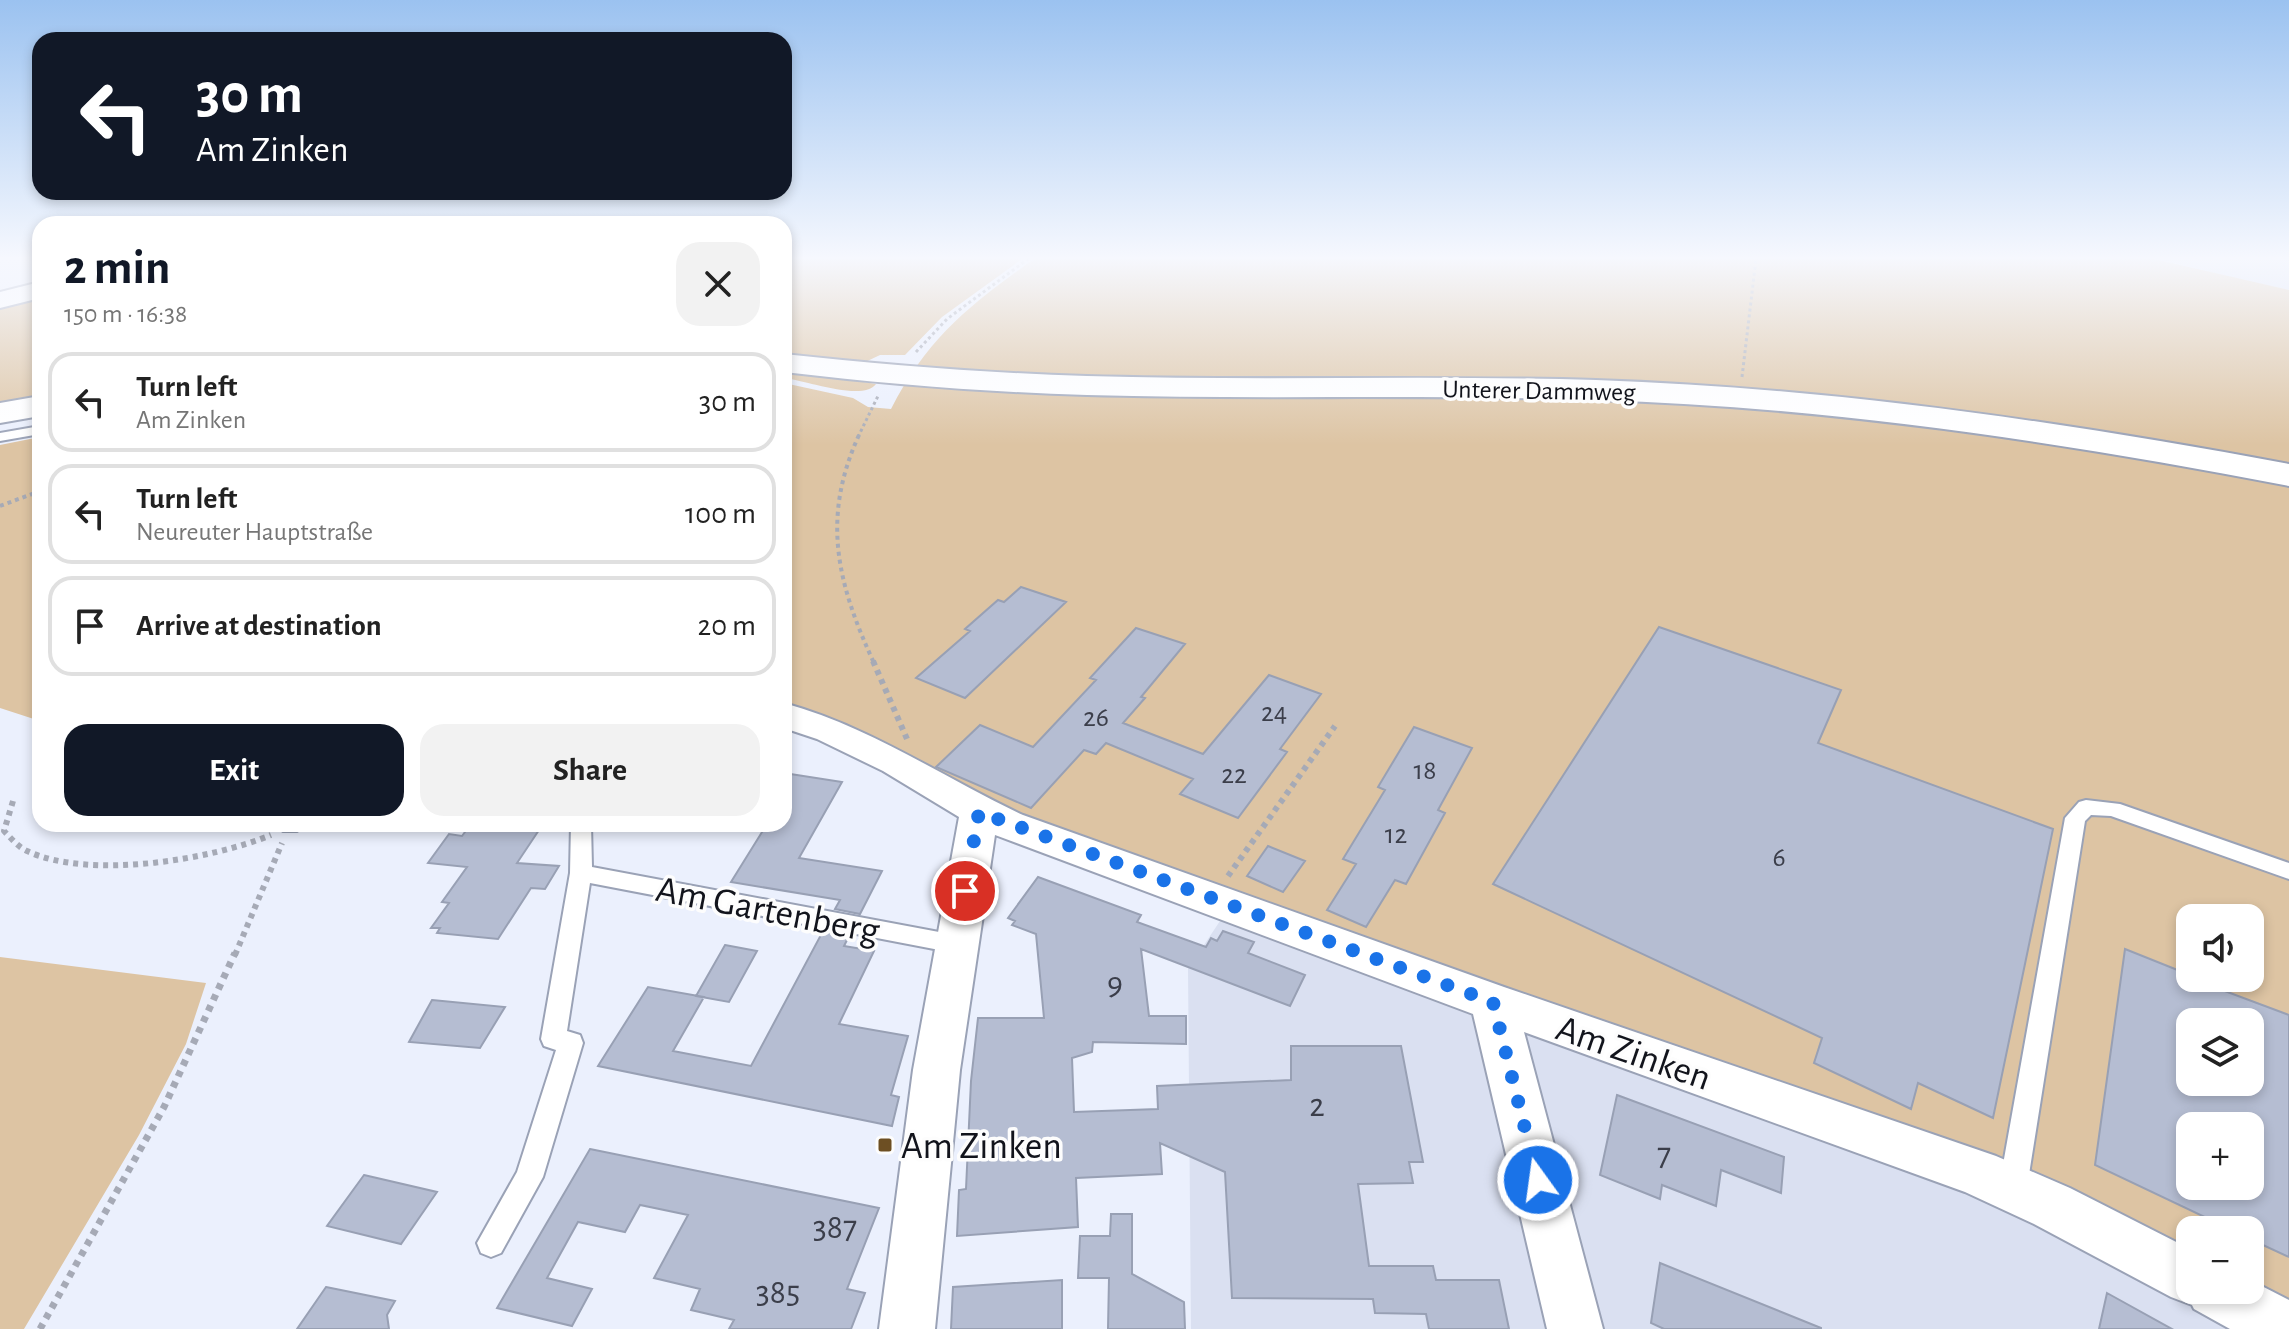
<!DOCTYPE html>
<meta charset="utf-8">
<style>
:root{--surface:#fff;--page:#f2f2f2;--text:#222;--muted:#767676;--line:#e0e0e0;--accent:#111827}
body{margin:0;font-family:"Alegreya Sans",sans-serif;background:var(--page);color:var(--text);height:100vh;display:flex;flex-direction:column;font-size:30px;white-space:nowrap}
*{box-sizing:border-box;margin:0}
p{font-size:26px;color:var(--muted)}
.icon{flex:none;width:44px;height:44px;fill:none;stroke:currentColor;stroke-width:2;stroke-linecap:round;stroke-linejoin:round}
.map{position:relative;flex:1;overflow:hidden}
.drawer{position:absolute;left:32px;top:216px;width:760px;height:616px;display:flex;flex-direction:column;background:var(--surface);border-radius:24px;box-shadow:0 4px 12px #0003}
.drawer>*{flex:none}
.hud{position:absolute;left:32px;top:32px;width:760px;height:168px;border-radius:24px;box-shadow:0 4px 12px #0003;background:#111827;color:#fff;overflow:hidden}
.tools{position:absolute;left:2176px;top:904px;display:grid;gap:16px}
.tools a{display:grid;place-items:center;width:88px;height:88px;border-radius:16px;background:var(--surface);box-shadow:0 4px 12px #0003;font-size:40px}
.pin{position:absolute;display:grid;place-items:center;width:68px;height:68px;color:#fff;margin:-34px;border:4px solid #fff;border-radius:50%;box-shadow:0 2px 8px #0007}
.me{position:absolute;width:88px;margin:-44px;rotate:346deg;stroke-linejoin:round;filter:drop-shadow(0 0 6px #0008)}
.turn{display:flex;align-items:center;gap:28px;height:168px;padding:0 32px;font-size:36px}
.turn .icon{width:104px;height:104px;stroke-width:2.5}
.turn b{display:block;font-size:56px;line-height:68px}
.round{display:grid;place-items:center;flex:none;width:84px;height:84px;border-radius:24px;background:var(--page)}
.headline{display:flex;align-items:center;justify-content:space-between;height:136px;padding:0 32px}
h1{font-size:48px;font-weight:700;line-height:60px;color:var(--accent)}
.cta{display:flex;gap:16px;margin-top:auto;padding:16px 32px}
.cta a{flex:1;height:92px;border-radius:24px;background:var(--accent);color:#fff;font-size:32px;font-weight:700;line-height:92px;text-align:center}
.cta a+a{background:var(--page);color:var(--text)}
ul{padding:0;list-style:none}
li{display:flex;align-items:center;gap:24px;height:100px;margin:0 16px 12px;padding:0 16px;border:4px solid var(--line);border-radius:24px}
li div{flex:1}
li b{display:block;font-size:30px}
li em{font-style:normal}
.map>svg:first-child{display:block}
</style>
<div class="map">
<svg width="2289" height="1329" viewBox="0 0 2289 1329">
<rect width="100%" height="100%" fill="#ebf0fd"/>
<path fill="#dae0f1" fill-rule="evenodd" d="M2159,259H2289V290L2250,282Z
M2289,838V1329H1191L1188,969L1234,900ZM2190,918H2250V978H2190ZM2190,1022H2250V1082H2190ZM2190,1126H2250V1186H2190ZM2190,1230H2250V1290H2190Z"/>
<path fill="#ddc4a3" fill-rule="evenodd" d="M784,259H1022L942,317L905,355H880L861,364L784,354Z
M1034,259H2154L2289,290V1310L2250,1290V1230H2190V1259L1492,985L1023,815L784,705V383L853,398L868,407L891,409C928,337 970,305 1034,259ZM2190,918H2250V978H2190ZM2190,1022H2250V1082H2190ZM2190,1126H2250V1186H2190Z
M40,293V397L0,405V303Z
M784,369L876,384C863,402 805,380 784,378Z
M40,437V721L0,708V445Z
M0,957L206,983L186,1044L139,1135L24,1329H0Z"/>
<path fill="#b5bdd2" stroke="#98a0b4" stroke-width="2" fill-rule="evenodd" d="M1021,587L1066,602L965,698L916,678L970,631L965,629L998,600L1004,602Z
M1659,627L1841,690L1818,743L2053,829L1993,1118L1918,1083L1911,1109L1814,1063L1822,1038L1493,884Z
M1136,628L1185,644L1141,697L1145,698L1123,723L1203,754L1269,675L1321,694L1280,749L1287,752L1238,818L1180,794L1193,779L1106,743L1096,754L1084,750L1031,808L936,767L980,725L1033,747L1096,680L1090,678Z
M1414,727L1472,748L1438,810L1445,813L1406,884L1395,880L1366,927L1327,910L1356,864L1343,859L1385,790L1378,787Z
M784,773L842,782L799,858L882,871L860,914L835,909L840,900L731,882L767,824H784Z
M471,824H543L517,863L559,866L545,889L531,888L498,939L437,933L440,928H431L449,903L442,902L467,867L428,863L449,834L462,836Z
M1268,846L1305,861L1283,892L1247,876Z
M1038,877L1141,915L1137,922L1206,947L1211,938L1217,941L1223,931L1254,942L1248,953L1305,975L1290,1006L1141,949L1149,1016H1186V1044L1093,1042L1092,1052L1072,1058L1074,1112L1158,1109L1157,1086L1291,1080V1046H1401L1423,1162H1409L1413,1183L1358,1184L1369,1266H1433L1436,1280H1499L1509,1329H1429L1426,1314L1375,1313L1373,1299L1232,1298L1225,1172L1160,1143L1162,1174L1076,1178L1078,1227L957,1236L959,1190L966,1189L971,1081L978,1018H1044L1036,934L1012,925L1015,921L1008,918Z
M823,931L849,936L844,946L874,951L839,1024L908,1036L891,1095L899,1097L892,1126L598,1066L648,987L704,997L673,1051L751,1066Z
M725,945L757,951L729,1002L696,996Z
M2125,949L2190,975V978L2289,1015V1257L2250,1239V1230H2232L2095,1165ZM2190,1022H2250V1082H2190ZM2190,1126H2250V1186H2190Z
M432,1000L505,1007L480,1048L409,1042Z
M1617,1095L1784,1157L1781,1193L1721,1170L1716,1206L1662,1185L1660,1199L1600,1175Z
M590,1149L879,1208L847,1289L865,1293L851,1329H729L734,1320L691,1310L700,1289L654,1278L688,1215L640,1205L625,1232L578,1222L547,1278L592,1289L572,1326L497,1308Z
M364,1175L437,1192L401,1244L327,1226Z
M1111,1214H1132V1274L1184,1302L1185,1329H1108L1109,1278H1078L1080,1236H1110Z
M1660,1263L1821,1328V1329H1664L1651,1323Z
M1062,1280V1329H951L953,1287Z
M326,1287L395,1301L387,1315L389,1329H297Z
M2107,1293L2172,1329H2099Z"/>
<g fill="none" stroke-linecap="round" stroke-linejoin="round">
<g stroke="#9aa2b6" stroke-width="4">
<path id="lane" d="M40,426V434L0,441V433Z
M2086,800L2120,804L2289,863V879L2111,816L2091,815L2085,821L2027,1187L2023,1196L2013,1200L2003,1196L1999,1187L2065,818L2079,802Z
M280,824H300L297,831H283Z
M571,824H591L592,867L955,935L963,938L966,944L963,950L955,953L590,883L567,1031L580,1035L583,1043L543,1177L501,1253L491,1257L481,1253L477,1243L517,1172L556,1050L544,1046L541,1039L570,873Z"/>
</g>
<g stroke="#9aa2b6" stroke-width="4">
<path id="street" d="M784,703C871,727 942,777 1023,815L1504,987L1996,1156L2070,1188L2190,1249V1290H2250V1280L2289,1300V1329H2230L2194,1309L2192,1305L2171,1297L2034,1224L1965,1192L1524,1032L1603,1329H1547L1473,1014L995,835L960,1070L935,1329H879L913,1070L959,817L883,771L817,739L784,728Z"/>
</g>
<g stroke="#9aa2b6" stroke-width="4">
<path id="secondary" d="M784,354C885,365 985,373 1087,376C1257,381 1426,375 1596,380C1829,388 2060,421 2289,464V486C2060,442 1829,407 1596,400C1426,394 1257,400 1087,395C985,392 885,384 784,372Z"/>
</g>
<g stroke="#9aa2b6" stroke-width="4">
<path id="highway" d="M40,282V298L0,308V292Z
M40,396V416L0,423V403Z"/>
</g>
<path stroke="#a6aab6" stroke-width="3" stroke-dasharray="3 3" stroke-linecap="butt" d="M916,352L947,319L1028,259
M1742,377L1756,259
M858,437L878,396"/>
<path stroke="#a6aab6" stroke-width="4" stroke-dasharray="4 4" stroke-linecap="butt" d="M859,435C821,518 837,583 874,663
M0,506L40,491"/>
<path stroke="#a6aab6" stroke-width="6" stroke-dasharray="5 5" stroke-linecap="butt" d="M873,661L907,739
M13,801L4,831C11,838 18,847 27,851C89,880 210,860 271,835
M1228,876L1335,726
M235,955L282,843"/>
<path stroke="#a6aab6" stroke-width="7" stroke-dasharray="6 6" stroke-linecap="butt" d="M40,1329L164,1107L235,953"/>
<use href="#lane" fill="#fff" fill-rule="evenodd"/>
<use href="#street" fill="#fff" fill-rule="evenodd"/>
<use href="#secondary" fill="#fff" fill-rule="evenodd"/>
<use href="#highway" fill="#fff" fill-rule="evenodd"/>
</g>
<linearGradient id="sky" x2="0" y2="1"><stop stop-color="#9bc2f0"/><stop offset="0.58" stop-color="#f6f8fe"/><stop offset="1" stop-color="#f6f8fe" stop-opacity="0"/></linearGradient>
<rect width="2289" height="445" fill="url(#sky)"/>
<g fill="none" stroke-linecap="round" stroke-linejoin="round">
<path stroke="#1a73e8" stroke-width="14" stroke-dasharray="0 25.2" d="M965,891L979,812L1493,1002L1538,1180"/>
</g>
<rect fill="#6d4f23" stroke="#fdfdfd" stroke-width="3" x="877" y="1137" width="16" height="16" rx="4"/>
<g text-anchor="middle" stroke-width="7" stroke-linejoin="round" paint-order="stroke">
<g font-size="26" fill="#12141c" stroke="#fdfdfd">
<text transform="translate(1539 390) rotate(1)" y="9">Unterer Dammweg</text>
</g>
<g font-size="28" fill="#3b3e4a">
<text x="1274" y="721">24</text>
<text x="1096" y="726">26</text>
<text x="1425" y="779">18</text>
<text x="1234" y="783">22</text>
<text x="1396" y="843">12</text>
<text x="1779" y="866">6</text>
</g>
<g font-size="34" fill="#3b3e4a">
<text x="1115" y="994">9</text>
<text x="1317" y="1116">2</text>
<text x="1664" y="1165">7</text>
<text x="835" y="1238">387</text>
<text x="778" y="1303">385</text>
</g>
<g font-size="38" fill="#12141c" stroke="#fdfdfd">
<text transform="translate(768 909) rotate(11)" y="13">Am Gartenberg</text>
<text transform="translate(1634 1052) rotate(19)" y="13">Am Zinken</text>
</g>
<g font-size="38" fill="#12141c" stroke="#fdfdfd" text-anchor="start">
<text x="901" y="1158">Am Zinken</text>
</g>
</g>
</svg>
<div class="tools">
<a><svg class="icon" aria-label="sound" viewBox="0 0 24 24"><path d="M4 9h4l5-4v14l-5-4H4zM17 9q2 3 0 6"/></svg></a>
<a><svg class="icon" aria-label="layers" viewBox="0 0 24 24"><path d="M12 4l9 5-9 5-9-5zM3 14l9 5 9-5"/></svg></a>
<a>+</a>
<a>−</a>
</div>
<div class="pin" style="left:965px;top:891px;background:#d93025"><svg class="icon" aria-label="arrive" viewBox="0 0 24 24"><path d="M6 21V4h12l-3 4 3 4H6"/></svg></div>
<svg class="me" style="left:1538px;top:1180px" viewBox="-20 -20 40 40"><circle r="17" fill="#1a73e8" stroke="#fff" stroke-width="3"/><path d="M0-11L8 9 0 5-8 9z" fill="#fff"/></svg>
<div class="hud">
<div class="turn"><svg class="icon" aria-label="left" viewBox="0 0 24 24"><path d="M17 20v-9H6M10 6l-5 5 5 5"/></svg><div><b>30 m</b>Am Zinken</div></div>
</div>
<section class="drawer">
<div class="headline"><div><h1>2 min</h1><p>150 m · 16:38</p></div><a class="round"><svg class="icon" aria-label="close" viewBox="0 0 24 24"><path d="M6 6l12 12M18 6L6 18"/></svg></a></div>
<ul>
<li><svg class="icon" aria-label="left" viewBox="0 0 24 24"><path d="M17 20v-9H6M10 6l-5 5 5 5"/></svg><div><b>Turn left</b><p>Am Zinken</p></div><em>30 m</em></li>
<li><svg class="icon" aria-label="left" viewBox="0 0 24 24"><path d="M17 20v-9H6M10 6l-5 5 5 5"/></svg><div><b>Turn left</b><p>Neureuter Hauptstraße</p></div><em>100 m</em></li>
<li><svg class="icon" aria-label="arrive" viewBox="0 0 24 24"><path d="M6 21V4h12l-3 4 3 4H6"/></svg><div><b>Arrive at destination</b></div><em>20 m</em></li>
</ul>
<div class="cta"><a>Exit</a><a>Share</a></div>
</section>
</div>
